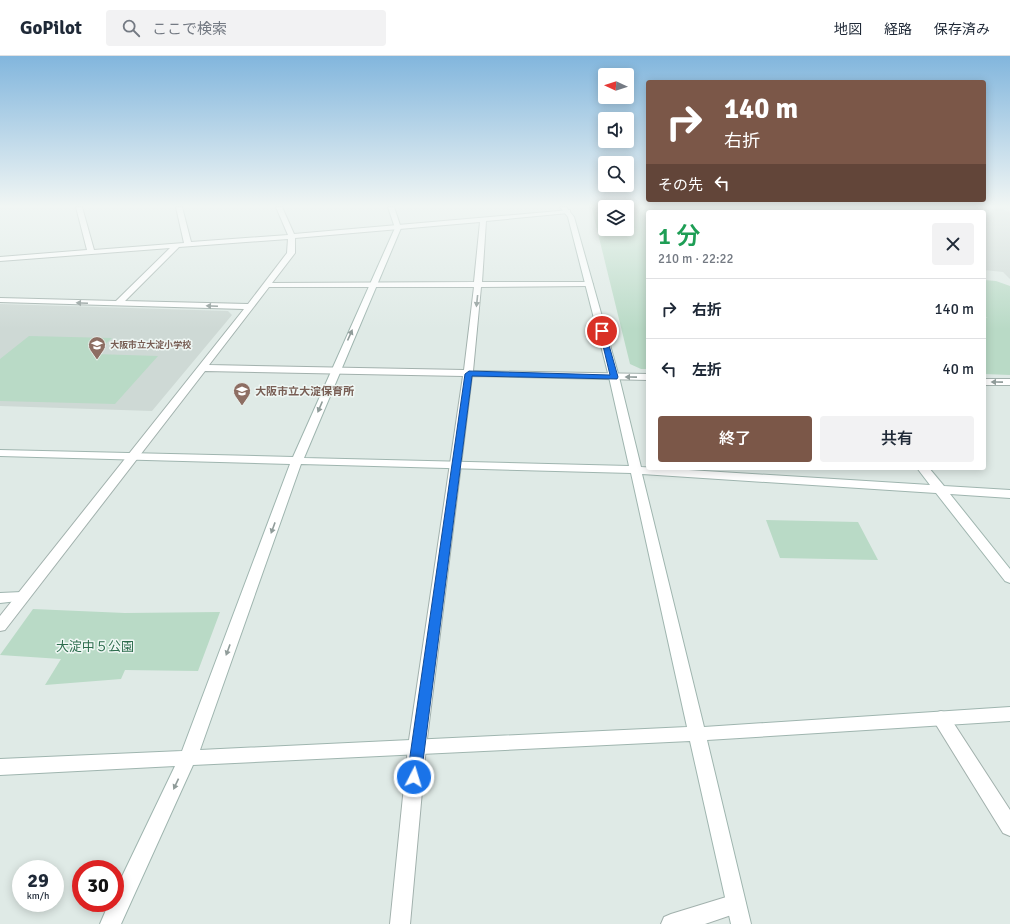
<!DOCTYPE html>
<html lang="ja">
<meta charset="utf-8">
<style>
:root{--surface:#fff;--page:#f2f2f3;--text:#1f2937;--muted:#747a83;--line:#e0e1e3;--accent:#7b5748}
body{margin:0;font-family:Signika,"Noto Sans JP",sans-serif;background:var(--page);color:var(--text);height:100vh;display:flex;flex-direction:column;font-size:15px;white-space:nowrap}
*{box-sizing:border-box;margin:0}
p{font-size:13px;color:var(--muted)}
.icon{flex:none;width:22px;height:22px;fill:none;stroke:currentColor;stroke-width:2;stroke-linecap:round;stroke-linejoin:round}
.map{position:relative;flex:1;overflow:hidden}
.sheet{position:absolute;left:646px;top:154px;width:340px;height:260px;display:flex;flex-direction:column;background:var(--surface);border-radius:4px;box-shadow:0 2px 10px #0003}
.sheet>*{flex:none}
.guide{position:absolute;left:646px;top:24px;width:340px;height:122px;border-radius:4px;box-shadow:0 2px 10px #0003;background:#7b5748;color:#fff;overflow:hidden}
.needle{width:26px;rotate:273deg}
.tools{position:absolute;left:598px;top:12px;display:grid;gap:8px}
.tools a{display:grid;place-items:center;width:36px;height:36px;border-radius:4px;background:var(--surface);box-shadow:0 2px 10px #0003;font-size:20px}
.speed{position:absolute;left:12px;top:804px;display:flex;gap:8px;font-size:20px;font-weight:700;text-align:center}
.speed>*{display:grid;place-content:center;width:52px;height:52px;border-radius:50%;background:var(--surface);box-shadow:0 2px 10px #0003;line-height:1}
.speed small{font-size:10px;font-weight:400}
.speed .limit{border:6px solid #d22;background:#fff;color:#111}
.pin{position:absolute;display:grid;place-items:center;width:34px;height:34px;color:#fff;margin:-17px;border:2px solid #fff;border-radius:50%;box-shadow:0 1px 4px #0007}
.me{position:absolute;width:44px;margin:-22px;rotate:5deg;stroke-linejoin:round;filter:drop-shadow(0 0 3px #0008)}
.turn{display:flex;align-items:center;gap:14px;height:84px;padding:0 12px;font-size:18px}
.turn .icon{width:52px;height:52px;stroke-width:2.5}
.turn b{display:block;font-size:28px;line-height:34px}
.then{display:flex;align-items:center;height:38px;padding:0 12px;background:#0003;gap:8px;font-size:15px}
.round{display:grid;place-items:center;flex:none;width:42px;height:42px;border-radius:4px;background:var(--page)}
.head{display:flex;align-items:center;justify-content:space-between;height:68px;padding:0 12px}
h1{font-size:24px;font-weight:600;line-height:30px;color:#1e9e55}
.action{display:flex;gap:8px;margin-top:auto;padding:8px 12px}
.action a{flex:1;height:46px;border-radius:4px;background:var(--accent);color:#fff;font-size:16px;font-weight:600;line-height:46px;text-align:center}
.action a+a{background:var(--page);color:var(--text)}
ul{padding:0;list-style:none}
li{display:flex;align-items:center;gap:12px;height:60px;padding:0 12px;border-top:1px solid var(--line)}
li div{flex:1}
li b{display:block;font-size:15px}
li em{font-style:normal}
header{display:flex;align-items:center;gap:24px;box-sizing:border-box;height:56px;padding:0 20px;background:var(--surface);border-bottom:1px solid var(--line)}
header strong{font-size:19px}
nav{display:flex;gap:22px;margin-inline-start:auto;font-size:14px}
.search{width:280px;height:36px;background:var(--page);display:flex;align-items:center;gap:10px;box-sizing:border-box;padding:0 14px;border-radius:4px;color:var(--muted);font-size:15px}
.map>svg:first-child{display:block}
</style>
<header>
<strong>GoPilot</strong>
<div class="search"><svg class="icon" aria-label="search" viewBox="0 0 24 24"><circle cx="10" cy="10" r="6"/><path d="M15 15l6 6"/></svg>ここで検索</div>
<nav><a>地図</a><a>経路</a><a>保存済み</a></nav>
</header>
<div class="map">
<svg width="1010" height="868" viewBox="0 0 1010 868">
<rect width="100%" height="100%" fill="#dfeae6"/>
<path fill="#ced9d5" d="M794,151H995L1010,156V223L1003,216L984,214V156H796Z
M0,248L228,255L232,259L152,355L0,350Z"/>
<path fill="#b9dac6" d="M588,151H605V173H627V151H794L796,156H648V313H641L630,308L592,153Z
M984,224L996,225L1010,230V319L984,318V262H988L984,261Z
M29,280L112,282L95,298L158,300L115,348L0,345V303Z
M766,464L858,466L878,504L780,502Z
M33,553L125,557L220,556L198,615L125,614L121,623L45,629L61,603L0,599Z"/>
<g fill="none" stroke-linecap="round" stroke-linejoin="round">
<g stroke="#a2b1ad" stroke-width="2">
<path id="street" d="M76,151H82L94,194L184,187L176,151H182L191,186L288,179L276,151H282L294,178L570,154V156L568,157L486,165L482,226H589L593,228L589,230L481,231L473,315L648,318V324L472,320L426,691L410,868H390L408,691L463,320L205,315L5,574L0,575V560L244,253L0,246V242L116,245L170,192L0,205V201L87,194ZM480,166L474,226L272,227L295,197V182ZM288,183L287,197L248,248L125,245L179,191ZM269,231H474L464,314L209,309Z
M984,323H1010V329H984Z
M941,655L947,657L1010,754V780L1003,777L935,667L933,662L935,657Z
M736,838L743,841L746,848L743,855L705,868H661L664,861L671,858Z"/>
</g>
<g stroke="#9fb5af" stroke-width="2">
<path id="secondary" d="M388,151H394L401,172L304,402L629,410L609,321L568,161L560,151H566L574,161L619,321L641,411L930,429L917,412H929L944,430L1010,434V442L950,438L1010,513V527L1005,525L936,437L642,418L704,671L1010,651V665L707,684L751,868H731L690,685L193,709L121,868H100L109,847H115V835L175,710L0,719V703L182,695L290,408L0,400V394L293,401L395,172ZM301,408L631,417L687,671L200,694Z
M22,536L27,538L29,541L27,544L0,547V537Z"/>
</g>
<use href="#street" fill="#fff" fill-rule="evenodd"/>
<use href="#secondary" fill="#fff" fill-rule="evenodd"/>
</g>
<defs><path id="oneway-solid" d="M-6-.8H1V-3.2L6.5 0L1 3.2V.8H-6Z"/></defs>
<g fill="#909c9a">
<use href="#oneway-solid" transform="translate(477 245) rotate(96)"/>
<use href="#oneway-solid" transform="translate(82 247) rotate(-178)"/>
<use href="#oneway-solid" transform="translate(212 250) rotate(-178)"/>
<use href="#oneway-solid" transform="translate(350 279) rotate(-66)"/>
<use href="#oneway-solid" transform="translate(631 321) rotate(-179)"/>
<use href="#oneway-solid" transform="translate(997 326) rotate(-179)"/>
<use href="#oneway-solid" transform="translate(320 351) rotate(113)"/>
<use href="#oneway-solid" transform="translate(273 472) rotate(110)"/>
<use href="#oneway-solid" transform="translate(228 594) rotate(110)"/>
<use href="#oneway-solid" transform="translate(176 728) rotate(115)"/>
</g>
<linearGradient id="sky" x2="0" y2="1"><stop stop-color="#82b6dd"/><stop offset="0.55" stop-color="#f1f6f4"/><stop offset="1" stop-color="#f1f6f4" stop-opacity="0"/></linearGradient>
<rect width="1010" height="273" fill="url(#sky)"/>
<path fill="#1a73e8" stroke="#114b97" d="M599,273L605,275L618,321L617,323L472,320L421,721L419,725L414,727L409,725L407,721L465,318L469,315L610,319Z"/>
<defs>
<g id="school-pin" transform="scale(0.9)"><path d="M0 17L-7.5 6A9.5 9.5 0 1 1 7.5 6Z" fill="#8d6e63" stroke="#eff7f4"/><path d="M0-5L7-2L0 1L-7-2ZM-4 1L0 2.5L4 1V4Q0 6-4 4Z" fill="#fff"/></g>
</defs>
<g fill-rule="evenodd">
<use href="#school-pin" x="97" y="289"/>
<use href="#school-pin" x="242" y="335"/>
</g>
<g text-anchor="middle" stroke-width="3" stroke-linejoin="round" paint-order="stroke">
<g font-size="9" font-weight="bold" fill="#785e54" stroke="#eff7f4" text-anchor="start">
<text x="110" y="292">大阪市立大淀小学校</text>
</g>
<g font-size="11" font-weight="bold" fill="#785e54" stroke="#eff7f4" text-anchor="start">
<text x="255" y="339">大阪市立大淀保育所</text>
</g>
<g font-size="13" fill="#2e6d4e" stroke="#eff7f4">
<text x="95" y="595">大淀中５公園</text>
</g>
</g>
</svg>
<div class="tools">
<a><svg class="needle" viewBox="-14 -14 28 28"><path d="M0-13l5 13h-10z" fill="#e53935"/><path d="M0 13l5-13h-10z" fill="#747a83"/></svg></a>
<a><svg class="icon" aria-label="sound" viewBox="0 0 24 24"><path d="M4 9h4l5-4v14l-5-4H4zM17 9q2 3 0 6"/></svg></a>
<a><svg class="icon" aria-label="search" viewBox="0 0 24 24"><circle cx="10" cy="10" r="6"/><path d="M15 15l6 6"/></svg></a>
<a><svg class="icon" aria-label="layers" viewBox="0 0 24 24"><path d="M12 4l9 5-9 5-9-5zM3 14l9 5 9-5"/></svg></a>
</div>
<div class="speed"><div>29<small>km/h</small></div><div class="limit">30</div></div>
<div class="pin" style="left:602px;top:275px;background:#d93025"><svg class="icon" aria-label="arrive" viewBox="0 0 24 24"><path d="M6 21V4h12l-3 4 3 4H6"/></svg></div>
<svg class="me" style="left:414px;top:721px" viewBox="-20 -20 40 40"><circle r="17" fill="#1a73e8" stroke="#fff" stroke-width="3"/><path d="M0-11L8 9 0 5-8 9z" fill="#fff"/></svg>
<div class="guide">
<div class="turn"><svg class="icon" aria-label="right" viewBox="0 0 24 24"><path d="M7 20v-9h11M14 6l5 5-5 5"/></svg><div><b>140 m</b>右折</div></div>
<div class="then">その先<svg class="icon" aria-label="left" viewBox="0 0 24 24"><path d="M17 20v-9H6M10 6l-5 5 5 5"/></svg></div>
</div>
<section class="sheet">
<div class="head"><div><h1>1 分</h1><p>210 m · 22:22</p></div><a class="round"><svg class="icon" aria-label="close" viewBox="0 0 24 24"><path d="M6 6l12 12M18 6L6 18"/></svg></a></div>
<ul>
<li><svg class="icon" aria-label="right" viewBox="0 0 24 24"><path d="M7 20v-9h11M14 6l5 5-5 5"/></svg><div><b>右折</b></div><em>140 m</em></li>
<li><svg class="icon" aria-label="left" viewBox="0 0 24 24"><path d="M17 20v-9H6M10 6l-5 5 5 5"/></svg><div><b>左折</b></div><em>40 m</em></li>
</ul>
<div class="action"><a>終了</a><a>共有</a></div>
</section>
</div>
